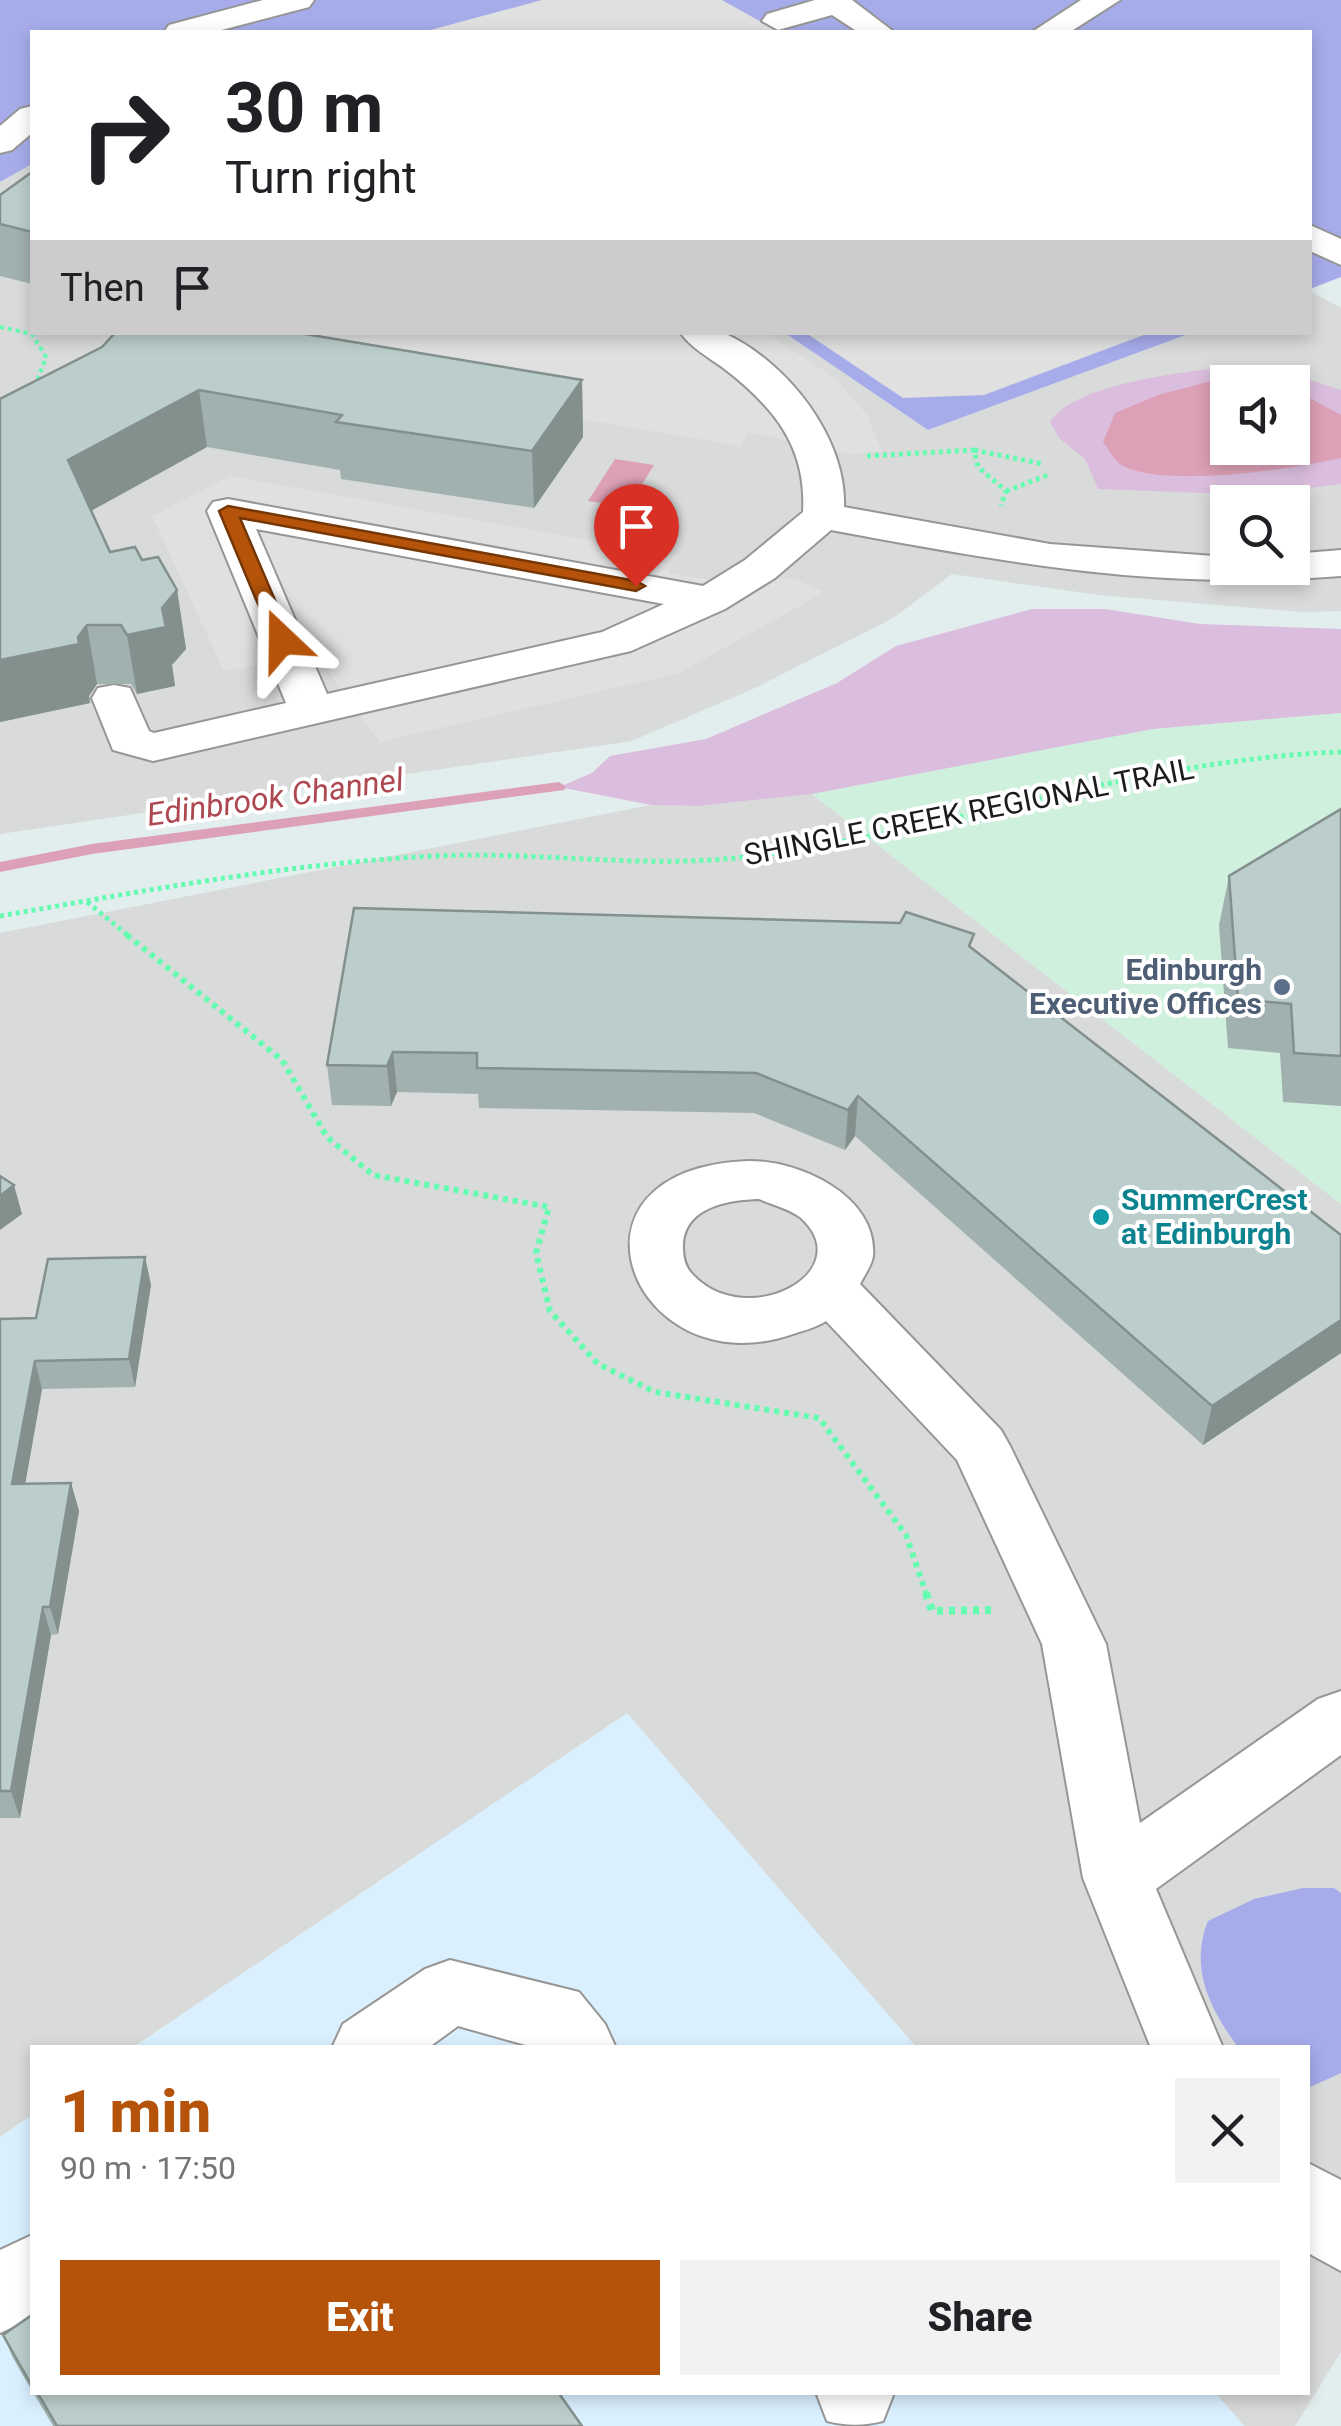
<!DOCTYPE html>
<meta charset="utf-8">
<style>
:root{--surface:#fff;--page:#f2f2f2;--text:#202124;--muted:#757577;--accent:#b45309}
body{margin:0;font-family:Roboto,sans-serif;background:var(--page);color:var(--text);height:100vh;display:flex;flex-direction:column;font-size:38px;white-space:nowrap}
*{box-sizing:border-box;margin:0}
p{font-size:32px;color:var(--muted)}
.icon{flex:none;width:55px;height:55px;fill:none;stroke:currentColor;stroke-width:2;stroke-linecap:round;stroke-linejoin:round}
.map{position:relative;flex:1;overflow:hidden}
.drawer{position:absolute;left:30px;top:2045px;width:1280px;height:350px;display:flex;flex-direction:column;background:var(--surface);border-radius:0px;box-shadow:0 5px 15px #0003}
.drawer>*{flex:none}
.banner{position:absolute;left:30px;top:30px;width:1282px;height:305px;border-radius:0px;box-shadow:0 5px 15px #0003;background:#fff;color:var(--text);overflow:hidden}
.tools{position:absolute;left:1210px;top:365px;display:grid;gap:20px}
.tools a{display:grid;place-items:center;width:100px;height:100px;border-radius:0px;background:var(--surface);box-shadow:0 5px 15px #0003;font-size:50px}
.pin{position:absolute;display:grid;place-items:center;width:85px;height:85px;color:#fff;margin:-102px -42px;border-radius:50% 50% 50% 0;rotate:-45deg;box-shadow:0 0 10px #0007}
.pin .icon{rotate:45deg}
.me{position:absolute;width:110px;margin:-55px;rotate:337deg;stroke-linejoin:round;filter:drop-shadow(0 0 8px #0008)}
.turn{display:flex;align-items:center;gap:35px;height:210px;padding:0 30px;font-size:45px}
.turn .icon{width:130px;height:130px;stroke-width:2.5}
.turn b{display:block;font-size:70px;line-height:85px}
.then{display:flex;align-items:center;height:95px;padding:0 30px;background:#0003;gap:20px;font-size:38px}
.round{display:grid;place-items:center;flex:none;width:105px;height:105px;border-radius:0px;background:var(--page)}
.headline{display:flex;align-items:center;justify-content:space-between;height:170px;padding:0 30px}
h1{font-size:60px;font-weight:800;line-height:75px;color:var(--accent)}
.action{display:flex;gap:20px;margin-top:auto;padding:20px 30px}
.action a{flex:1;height:115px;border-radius:0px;background:var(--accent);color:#fff;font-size:40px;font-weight:800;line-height:115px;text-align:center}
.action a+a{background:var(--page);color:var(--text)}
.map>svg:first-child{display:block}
</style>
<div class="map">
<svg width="1341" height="2426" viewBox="0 0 1341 2426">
<rect width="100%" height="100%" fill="#e2edee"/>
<path fill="#d9dada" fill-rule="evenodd" d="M32,164V332L785,333L928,430L1191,333L1310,332V291L1341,308V611L1303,612L1099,595L952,574L893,618L755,688L632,741L0,834V182ZM1228,382H1292V448H1228ZM1228,502H1292V568H1228Z
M812,794L1341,1204V2352L1295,2426H1244L1215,2393L1308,2392V2048L916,2047L627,1714L133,2047L32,2048V2115L0,2137V933L651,805L699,806Z"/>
<path fill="#d0f0de" d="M1341,713V1204L812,794L1153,729Z"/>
<path fill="#daf0ff" d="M627,1713L916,2047L133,2048Z
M32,2115V2392H1215L1244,2426H0V2137Z"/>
<path fill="#a6acea" d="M0,0H1341V277L1310,289V32H32V164L0,182Z
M785,333H1191L928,430Z
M1303,1888H1334L1341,1893V2073L1308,2088V2048L1238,2047C1210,2009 1189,1968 1208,1921L1254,1899Z"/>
<path fill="#dbbedd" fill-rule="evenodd" d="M1223,367L1301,377L1341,390V484L1255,495L1098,489L1085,459L1060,439L1050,422C1074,384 1180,373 1223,367ZM1228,382H1292V448H1228Z
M1032,609H1105L1200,624L1341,629V713L1153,729L812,794L699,806L651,805L559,787L592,773L610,756L706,739L837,683L896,646Z"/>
<path fill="#e0e0e0" d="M542,0H722L779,32H423Z
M312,333H767L835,378L867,415L882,451L849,454L749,432L740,446L315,374Z
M806,333H805H1149L984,395L903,398Z
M230,476L677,556L668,573L703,579H794L824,592L680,673L380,742L315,653L224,671L152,516Z"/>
<path fill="#dda1b7" d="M1215,380L1260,382H1228V448H1292L1293,389L1341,415V458C1294,469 1165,488 1123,466C1115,462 1109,450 1103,442L1115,413L1158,395Z
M615,459L654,465L628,507L588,501Z"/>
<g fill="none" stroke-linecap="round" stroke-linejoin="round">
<path fill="#dda1b7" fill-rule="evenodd" d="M559,782L566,787L564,790L92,854L0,872V862L92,844Z"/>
<g stroke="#969696" stroke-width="4">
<path id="minor" d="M263,0H314L309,7L214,32H164L169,25Z
M815,0H852L894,32H858L832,15L778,30L762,21L767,14Z
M1081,0H1120L1070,32H1032Z
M32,106V133L12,150L0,153V126L20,109Z
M1310,225L1341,239V265L1310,251Z
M680,332C693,332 714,329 726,334C788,363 847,439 844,507L1050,544L1228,557V568H1292V554L1341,550V576C1158,591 1010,563 831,530L775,578L725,609L631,651L153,761L113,750L92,698L98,688L114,685L130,688L149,731L154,733L286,703L207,511L213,502L228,499L703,586L745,560L803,512C807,446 773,406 722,367C708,357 690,347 680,332ZM256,529L664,604L602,632L327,694Z
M748,1161C799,1160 878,1196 873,1256C872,1265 864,1276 860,1284L1001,1430L1010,1446L1106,1644L1140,1823L1318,1699L1341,1691V1755L1156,1889L1223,2048H1151L1083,1878L1042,1644L957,1460L826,1321C815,1328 802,1331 790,1335C633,1387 545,1169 748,1161ZM759,1199C772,1205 790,1209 801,1218C860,1272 747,1332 693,1275C685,1267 683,1258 683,1247C683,1207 728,1200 759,1199Z
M450,1960L579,1992L605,2024L616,2048H536L458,2026L428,2048H332L343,2024L425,1969Z
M1308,2163L1341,2180V2271L1308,2253Z
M32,2235V2318L0,2333V2250Z
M816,2392H894V2393L883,2421C864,2426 846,2426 827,2421Z"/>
</g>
<path stroke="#65fcb2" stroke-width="4" stroke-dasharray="4 4" stroke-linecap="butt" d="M0,327L32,334L46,357L36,384"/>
<path stroke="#65fcb2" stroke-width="5" stroke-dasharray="4 4" stroke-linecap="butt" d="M974,450L1043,464
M867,456L974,450L978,467L1006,491L1001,506
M1006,491L1048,475
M87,902L130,937
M0,916C144,891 289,863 435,856C541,851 647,870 753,856C950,831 1141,759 1341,752"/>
<path stroke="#65fcb2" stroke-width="6" stroke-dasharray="5 5" stroke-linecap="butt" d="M127,935L282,1060L327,1137L373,1175L549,1207L536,1253L550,1311L598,1364L655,1392L819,1418L906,1535L927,1596"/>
<path stroke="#65fcb2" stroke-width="8" stroke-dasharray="6 6" stroke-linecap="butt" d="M926,1593L932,1611L991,1610"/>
<use href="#minor" fill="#fff" fill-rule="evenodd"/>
</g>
<path fill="#a1b1af" d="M32,172V284L0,276V195Z
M102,347L582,380L583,437L534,508L341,479L340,470L207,447L91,511L110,552L142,560L177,590L186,649L172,665L175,686L137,694L131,684H97L89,696L90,703L0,722Z
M1341,809V1106L1283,1102L1280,1053L1228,1048L1219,925L1229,876Z
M972,948L1341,1235V1353L1203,1445L855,1136L845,1150L754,1113L479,1108L478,1094L397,1092L391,1106L332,1105L327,1065Z
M145,1257L151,1285L135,1387L42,1389L25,1484L71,1483L79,1511L58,1634L51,1635L20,1818H0V1319L36,1318Z
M32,2315V2391L13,2358L3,2335Z
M33,2392H558L582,2426H53Z"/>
<path fill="#83908e" d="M582,380L583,437L534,508L532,451Z
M199,390L207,447L78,518L68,460Z
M177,590L186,649L172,665L175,686L137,694L127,635Z
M87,625L97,684L89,696L90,703L0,722V660L78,637Z
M393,1052L397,1092L391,1106L387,1066Z
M858,1096L855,1136L845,1150L848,1110Z
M14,1185L22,1214L0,1230V1196Z
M145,1257L151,1285L135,1387L129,1359Z
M1341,1320V1353L1203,1445L1212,1406Z
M35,1361L42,1389L20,1513L12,1484Z
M71,1483L79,1511L58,1634L50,1607Z
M43,1607L51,1635L20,1818L11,1791Z"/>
<path fill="#bbcecb" stroke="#83908e" stroke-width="2.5" d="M32,172V232L0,224V195Z
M116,332H293L582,380L532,451L336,422L342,415L199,390L68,460L110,552L135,547L142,560L158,557L177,590L162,608L166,627L127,635L121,625H87L78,637L79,644L0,660V399L102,347Z
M1341,809V1056L1294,1053L1291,1004L1238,999L1229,876Z
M354,908L900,923L906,912L974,934L969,946L1341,1235V1320L1212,1406L858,1096L848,1110L756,1073L477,1068V1053L393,1052L387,1066L327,1065Z
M0,1176L14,1185L0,1196Z
M145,1257L129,1359L35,1361L12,1484L71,1483L50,1607H43L11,1791H0V1319L36,1318L48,1259Z
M32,2315V2386L3,2335Z
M37,2392H558L582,2426H57Z"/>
<path fill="#b45309" stroke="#753606" stroke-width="2.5" d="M228,506L636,581L645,586L636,591L240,518L292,640L282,646L273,640L219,511Z"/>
<circle fill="#5c6f8a" stroke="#fff" stroke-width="4" cx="1282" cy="987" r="10"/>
<circle fill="#0f9aa8" stroke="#fff" stroke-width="4" cx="1101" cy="1217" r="10"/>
<g text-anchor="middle" stroke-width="8" stroke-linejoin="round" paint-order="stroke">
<g font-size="30" fill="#1c1c1c" stroke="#fff">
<text transform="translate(969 812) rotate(-11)" y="10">SHINGLE CREEK REGIONAL TRAIL</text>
</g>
<g font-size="30" font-weight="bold" fill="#4e5e75" stroke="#fff" text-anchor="end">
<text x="1262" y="980">Edinburgh<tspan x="1262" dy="34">Executive Offices</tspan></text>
</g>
<g font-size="30" font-weight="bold" fill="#0d838f" stroke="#fff" text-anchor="start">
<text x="1121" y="1210">SummerCrest<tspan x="1121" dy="34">at Edinburgh</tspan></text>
</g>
<g font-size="32" font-style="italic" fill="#ad4851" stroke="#fff">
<text transform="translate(275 797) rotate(-8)" y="11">Edinbrook Channel</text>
</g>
</g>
</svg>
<div class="tools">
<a><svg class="icon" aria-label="sound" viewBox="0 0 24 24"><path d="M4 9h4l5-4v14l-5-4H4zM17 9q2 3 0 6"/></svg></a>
<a><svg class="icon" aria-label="search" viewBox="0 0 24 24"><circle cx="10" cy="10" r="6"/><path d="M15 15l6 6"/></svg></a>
</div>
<div class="pin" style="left:636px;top:586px;background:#d93025"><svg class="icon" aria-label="arrive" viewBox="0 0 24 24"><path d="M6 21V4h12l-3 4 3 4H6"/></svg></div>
<svg class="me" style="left:282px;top:640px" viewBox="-20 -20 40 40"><path d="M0-17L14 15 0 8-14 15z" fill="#b45309" stroke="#fff" stroke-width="4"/></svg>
<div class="banner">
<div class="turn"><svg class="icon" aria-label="right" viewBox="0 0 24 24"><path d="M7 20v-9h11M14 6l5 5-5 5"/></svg><div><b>30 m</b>Turn right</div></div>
<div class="then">Then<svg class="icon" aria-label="arrive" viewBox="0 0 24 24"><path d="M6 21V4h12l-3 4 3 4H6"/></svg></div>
</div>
<section class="drawer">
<div class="headline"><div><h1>1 min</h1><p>90 m · 17:50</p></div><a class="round"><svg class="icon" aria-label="close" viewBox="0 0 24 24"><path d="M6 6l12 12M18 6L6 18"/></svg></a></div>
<div class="action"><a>Exit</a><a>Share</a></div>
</section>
</div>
